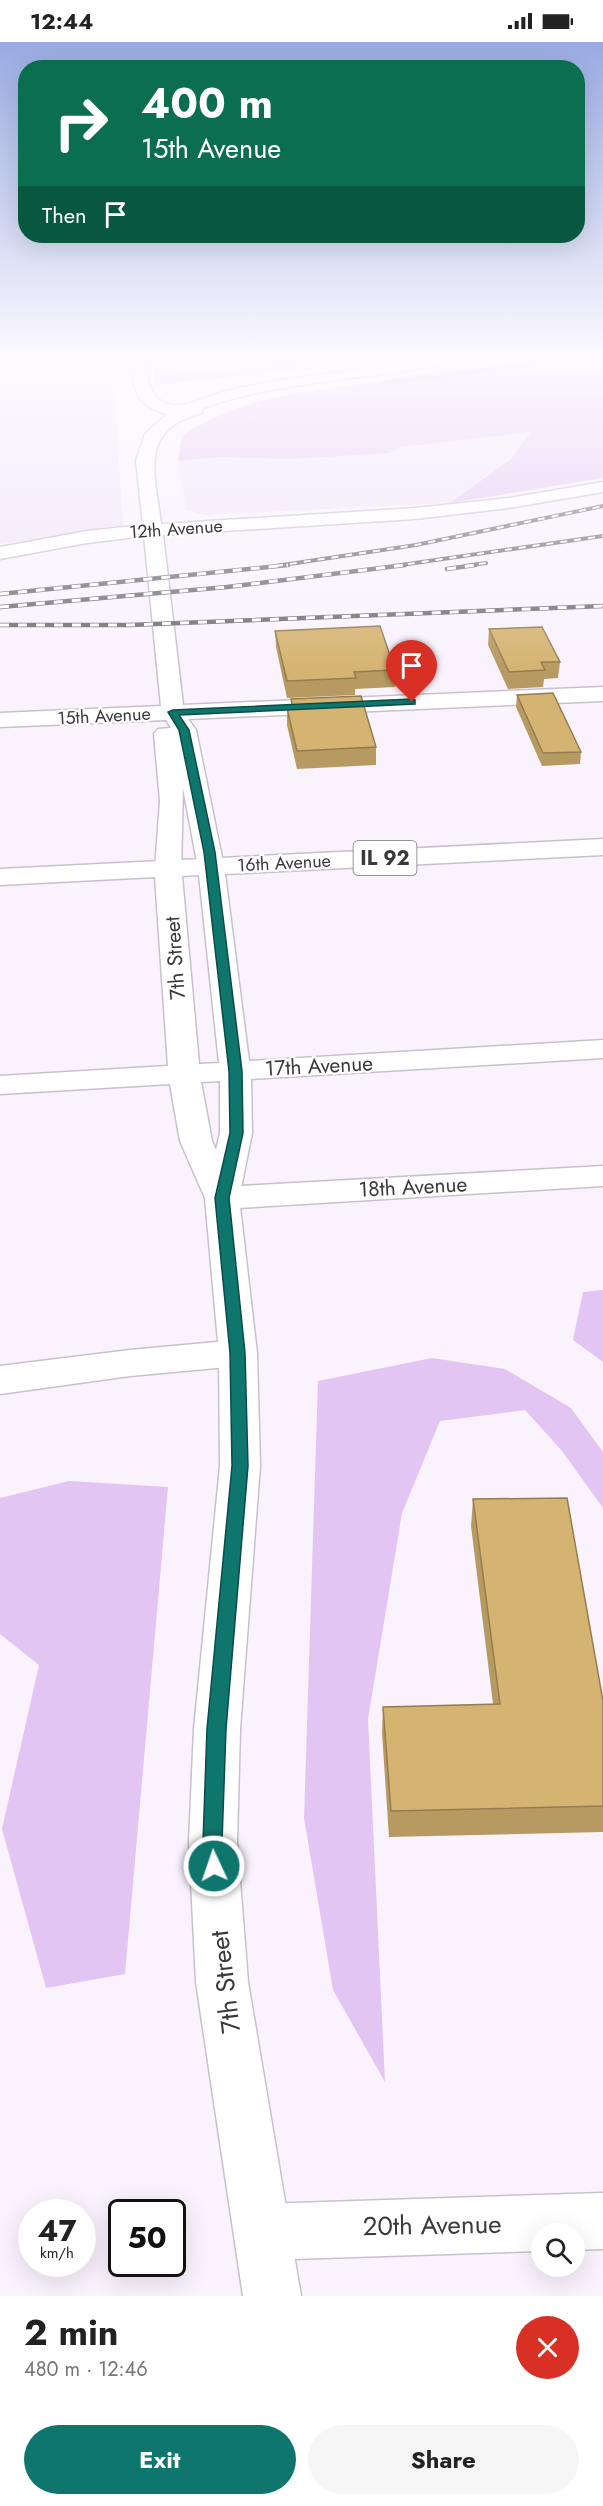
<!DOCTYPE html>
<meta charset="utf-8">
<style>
:root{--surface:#fff;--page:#f6f6f6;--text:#222;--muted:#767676;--accent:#0f766e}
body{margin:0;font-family:Jost,sans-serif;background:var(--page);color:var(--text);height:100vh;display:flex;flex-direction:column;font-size:22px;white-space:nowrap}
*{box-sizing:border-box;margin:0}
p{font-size:20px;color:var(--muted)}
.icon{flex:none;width:33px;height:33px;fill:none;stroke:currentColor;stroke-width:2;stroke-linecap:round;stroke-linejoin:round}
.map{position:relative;height:2254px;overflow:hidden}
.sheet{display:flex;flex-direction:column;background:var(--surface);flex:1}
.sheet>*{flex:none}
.banner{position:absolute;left:18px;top:18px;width:567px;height:183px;border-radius:24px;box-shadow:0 6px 24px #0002;background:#0b6e4f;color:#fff;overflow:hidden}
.tools{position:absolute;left:531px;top:2181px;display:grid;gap:12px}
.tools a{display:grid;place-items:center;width:54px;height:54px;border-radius:50%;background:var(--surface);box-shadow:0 6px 24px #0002;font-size:30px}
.speed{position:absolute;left:18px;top:2157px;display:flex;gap:12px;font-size:30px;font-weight:700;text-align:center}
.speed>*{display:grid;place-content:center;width:78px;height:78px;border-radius:50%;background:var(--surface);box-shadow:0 6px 24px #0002;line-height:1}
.speed small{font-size:15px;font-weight:400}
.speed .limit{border:3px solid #111;border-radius:9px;background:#fff;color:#111}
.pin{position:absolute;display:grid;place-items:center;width:51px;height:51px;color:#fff;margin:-62px -26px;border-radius:50% 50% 50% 0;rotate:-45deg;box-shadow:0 0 6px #0007}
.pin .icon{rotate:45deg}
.me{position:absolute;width:66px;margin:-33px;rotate:357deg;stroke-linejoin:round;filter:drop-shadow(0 0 4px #0008)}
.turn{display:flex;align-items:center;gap:21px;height:126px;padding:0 24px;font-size:27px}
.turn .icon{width:78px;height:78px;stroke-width:2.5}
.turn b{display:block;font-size:42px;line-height:51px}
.then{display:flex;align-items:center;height:57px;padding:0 24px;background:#0003;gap:12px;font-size:22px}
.round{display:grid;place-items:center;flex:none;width:63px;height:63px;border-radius:32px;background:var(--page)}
.head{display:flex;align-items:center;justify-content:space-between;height:102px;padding:0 24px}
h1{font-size:36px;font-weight:700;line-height:45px}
.primary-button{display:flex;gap:12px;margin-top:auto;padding:12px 24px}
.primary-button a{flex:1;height:69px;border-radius:36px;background:var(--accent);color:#fff;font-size:24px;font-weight:700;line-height:69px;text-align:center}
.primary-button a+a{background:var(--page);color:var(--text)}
.status{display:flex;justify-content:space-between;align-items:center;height:42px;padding:0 30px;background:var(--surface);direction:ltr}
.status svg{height:16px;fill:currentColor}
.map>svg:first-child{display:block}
</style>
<div class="status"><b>12:44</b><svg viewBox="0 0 49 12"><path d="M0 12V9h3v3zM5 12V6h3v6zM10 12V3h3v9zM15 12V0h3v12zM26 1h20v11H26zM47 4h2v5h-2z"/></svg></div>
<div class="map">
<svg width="603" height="2254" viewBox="0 0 603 2254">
<rect width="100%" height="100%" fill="#faf3fe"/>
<path fill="#f0e5f7" d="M0,313H112L123,483L0,502Z
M532,390L511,416L450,461L204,473L186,468L178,419Z"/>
<path fill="#e2c5f2" d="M152,313H399L337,324L155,343Z
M499,313H603V436L450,461L511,417L531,390L401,405L389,411L290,417L222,415L178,419L182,394C247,349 325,349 401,336C434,331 467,322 499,313Z
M603,1248V1320L573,1298L583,1250Z
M432,1316L505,1327L571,1366L603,1410V1466L562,1409L525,1368L440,1379L402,1471L368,1677L385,2040L333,1948L304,1776L318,1339Z
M69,1439L168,1445L125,1932L46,1946L2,1787L39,1623L0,1592V1456Z"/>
<path fill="#c49ed9" d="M262,313H366L278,326L266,320Z"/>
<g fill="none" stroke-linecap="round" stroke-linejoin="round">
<path stroke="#c49ed9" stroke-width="4.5" d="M384,341L596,313"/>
<g stroke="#c8c1cc" stroke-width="3">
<path id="minor" d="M131,313H146C148,331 146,353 165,361C184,369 207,353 226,349C268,338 311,335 353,328C394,322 435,313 476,313L474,316C385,338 288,336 203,366L202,371C138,387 155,431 161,482L415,466L509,456L603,440V450L509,466L415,477L163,493L183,663L603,645V659L188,677L196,688L224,825L220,831L211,833L202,831L198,825L183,746L181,827L177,833L168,835L159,833L155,827L160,759L154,692L158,687L171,686L166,678L0,685V671L161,664L144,494L87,501L0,517V505L87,489L143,483L136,419L145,392L167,372C132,363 134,344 131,313Z
M603,1124V1144L222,1167L210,1164L205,1156L210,1148L222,1145Z
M238,1298L251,1302L257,1311L251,1320L238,1324L130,1334L0,1352V1324L130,1308Z
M603,2151V2207L574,2208V2192H542V2209L262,2218L242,2210L234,2190L242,2170L262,2162Z"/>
</g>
<g stroke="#c8c1cc" stroke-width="3">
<path id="major" d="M603,797V813L225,832L249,1019L603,998V1016L251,1037L252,1091L239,1156L257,1311L260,1424L240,1687L237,1800L248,1940L301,2254H243L196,1940L189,1800L194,1687L220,1424L219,1311L205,1156L180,1099L170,1042L0,1052V1034L168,1024L155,835L0,843V827ZM199,833L219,1021L199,1022L182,834ZM220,1039V1091L216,1108L212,1099L201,1040Z"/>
</g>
<use href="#minor" fill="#fff" fill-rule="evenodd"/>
<use href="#major" fill="#fff" fill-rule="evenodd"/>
<g stroke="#716d73" stroke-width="4">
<path id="rail-far1" d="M276,524L416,503L603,464
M394,524L603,494
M465,524L486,521"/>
</g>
<g stroke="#716d73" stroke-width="4.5">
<path id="rail" d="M447,527L475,523
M0,552L288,523
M0,565L227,545L405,523
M0,583H130L603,564"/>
</g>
<use href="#rail-far1" stroke="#fff" stroke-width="2" stroke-dasharray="7" stroke-linecap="butt"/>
<use href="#rail" stroke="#fff" stroke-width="3" stroke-dasharray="9" stroke-linecap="butt"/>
</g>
<path fill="#b79a61" d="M489,587L560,620L558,636L544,637L543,645L508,647L488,603Z
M275,589L395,628V645L355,647V653L287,656L276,605Z
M517,653L581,710L580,722L542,724L516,665Z
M291,657L376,705V723L297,727L287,683V666H291Z
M473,1457L603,1659V1790L389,1795L382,1691L383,1665L493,1662L471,1484Z"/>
<path fill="#d5b371" stroke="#957d4f" stroke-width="1.5" d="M380,584L395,628L354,630L356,636L287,639L275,589Z
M542,585L560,620H541L545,628L509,630L489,587Z
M553,651L581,710L543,711L517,653Z
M361,654L376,705L297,709L287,666H293L291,657Z
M567,1456L603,1659V1764L391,1769L383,1665L500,1662L473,1457Z"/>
<linearGradient id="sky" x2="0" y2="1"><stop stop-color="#99abe2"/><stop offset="0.5" stop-color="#fdfaff"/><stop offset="1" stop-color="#fdfaff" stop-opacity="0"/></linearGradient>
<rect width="603" height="629" fill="url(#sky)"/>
<path fill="#0f766e" stroke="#0a4d48" stroke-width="1.5" d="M412,657L415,658V662L179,673L189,688L215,810L242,1029L243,1091L229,1156L245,1311L248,1424L226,1687L222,1800L224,1824L221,1830L214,1833L207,1830L204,1824L203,1800L207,1687L232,1424L230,1311L215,1156L230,1091L229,1029L204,810L179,688L168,670L173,668Z"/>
<g text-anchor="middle" stroke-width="4.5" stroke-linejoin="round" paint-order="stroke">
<g font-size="18" fill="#3c393d" stroke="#fff">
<text transform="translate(176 487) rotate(-4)" y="6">12th Avenue</text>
<text transform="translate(104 674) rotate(-3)" y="6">15th Avenue</text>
<text transform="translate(284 821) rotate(-3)" y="6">16th Avenue</text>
</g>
<rect fill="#fff" stroke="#767477" stroke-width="1.5" x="353.5" y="799" width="63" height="34" rx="4.5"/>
<g font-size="20" font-weight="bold" fill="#3c393d">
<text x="385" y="823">IL 92</text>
</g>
<g font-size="21" fill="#3c393d" stroke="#fff">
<text transform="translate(175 916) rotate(-94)" y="7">7th Street</text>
<text transform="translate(319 1024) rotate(-3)" y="7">17th Avenue</text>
<text transform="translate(413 1145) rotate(-3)" y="7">18th Avenue</text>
</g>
<g font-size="26" fill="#3c393d" stroke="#fff">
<text transform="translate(225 1940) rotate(-97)" y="9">7th Street</text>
<text transform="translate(432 2183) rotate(-1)" y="9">20th Avenue</text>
</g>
</g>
</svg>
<div class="tools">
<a><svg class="icon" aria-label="search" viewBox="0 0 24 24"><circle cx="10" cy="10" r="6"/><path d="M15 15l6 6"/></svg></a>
</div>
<div class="speed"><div>47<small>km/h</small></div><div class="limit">50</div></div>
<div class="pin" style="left:412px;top:660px;background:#d93025"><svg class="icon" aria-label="arrive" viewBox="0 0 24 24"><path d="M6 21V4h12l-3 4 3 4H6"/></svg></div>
<svg class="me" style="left:214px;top:1824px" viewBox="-20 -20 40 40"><circle r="17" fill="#0f766e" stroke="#fff" stroke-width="3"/><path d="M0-11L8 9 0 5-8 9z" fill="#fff"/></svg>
<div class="banner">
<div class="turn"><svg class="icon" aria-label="right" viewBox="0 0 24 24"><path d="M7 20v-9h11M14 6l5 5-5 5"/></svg><div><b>400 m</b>15th Avenue</div></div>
<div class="then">Then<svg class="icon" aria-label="arrive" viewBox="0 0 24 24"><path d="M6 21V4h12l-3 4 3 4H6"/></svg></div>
</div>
</div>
<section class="sheet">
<div class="head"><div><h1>2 min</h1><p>480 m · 12:46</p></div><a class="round" style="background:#d93025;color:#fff"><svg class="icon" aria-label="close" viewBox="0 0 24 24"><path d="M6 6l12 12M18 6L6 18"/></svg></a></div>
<div class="primary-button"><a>Exit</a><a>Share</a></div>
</section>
